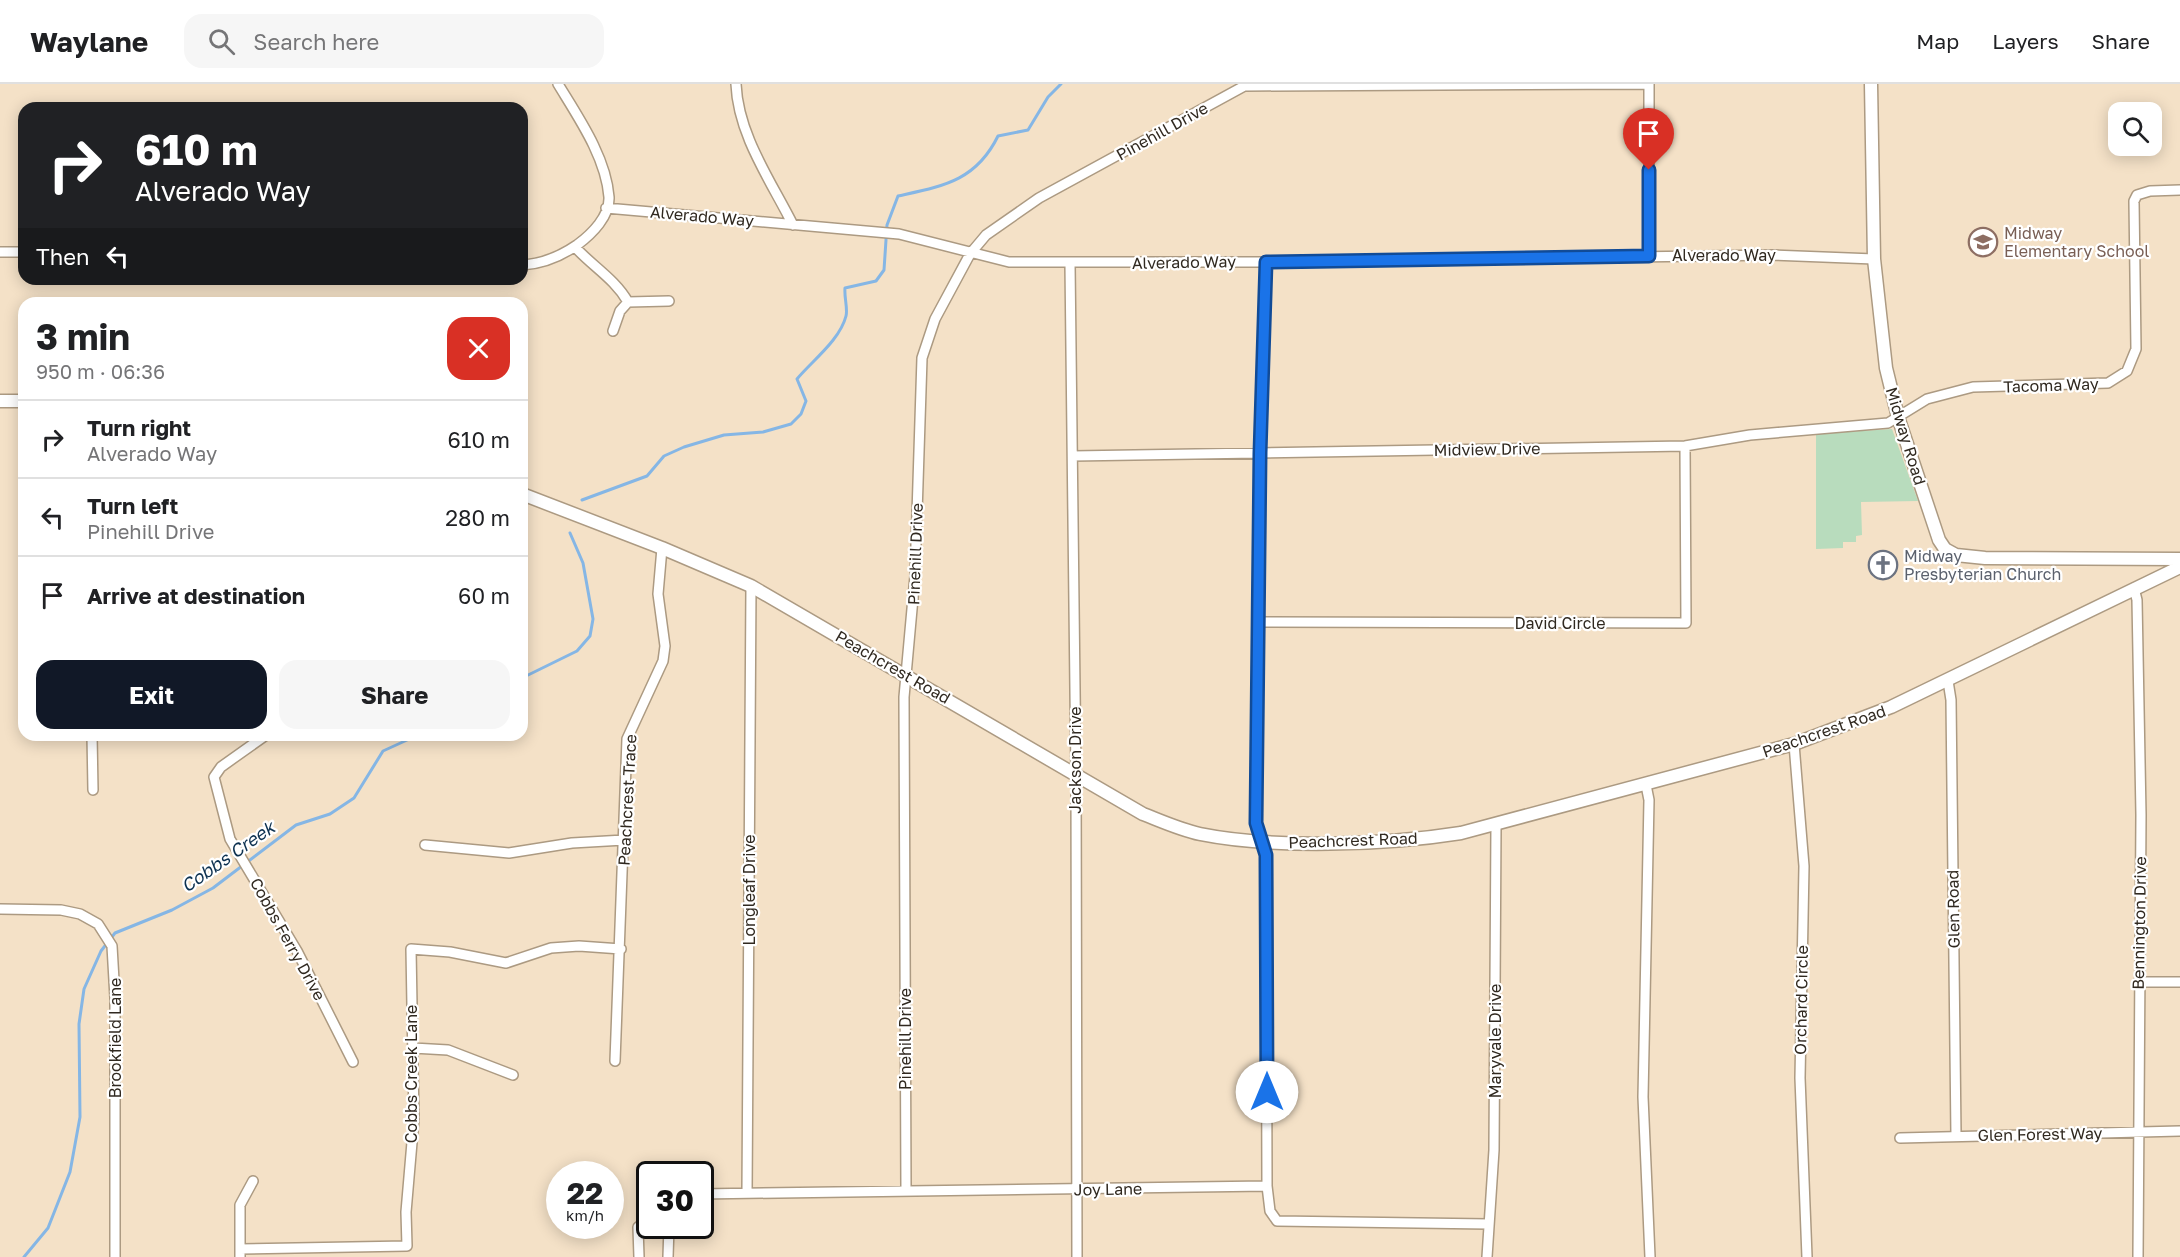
<!DOCTYPE html>
<meta charset="utf-8">
<style>
:root{--surface:#fff;--page:#f6f6f6;--text:#202124;--muted:#757577;--line:#e0e0e0;--accent:#111827}
body{margin:0;font-family:"Golos Text",sans-serif;background:var(--page);color:var(--text);height:100vh;display:flex;flex-direction:column;font-size:22px;white-space:nowrap}
*{box-sizing:border-box;margin:0}
p{font-size:20px;color:var(--muted)}
.icon{flex:none;width:33px;height:33px;fill:none;stroke:currentColor;stroke-width:2;stroke-linecap:round;stroke-linejoin:round}
.map{position:relative;flex:1;overflow:hidden}
.side{position:absolute;left:18px;top:213px;width:510px;height:444px;display:flex;flex-direction:column;background:var(--surface);border-radius:18px;box-shadow:0 3px 15px #0003}
.side>*{flex:none}
.guide{position:absolute;left:18px;top:18px;width:510px;height:183px;border-radius:18px;box-shadow:0 3px 15px #0003;background:#202124;color:#fff;overflow:hidden}
.tools{position:absolute;left:2108px;top:18px;display:grid;gap:12px}
.tools a{display:grid;place-items:center;width:54px;height:54px;border-radius:12px;background:var(--surface);box-shadow:0 3px 15px #0003;font-size:30px}
.speed{position:absolute;left:546px;top:1077px;display:flex;gap:12px;font-size:30px;font-weight:700;text-align:center}
.speed>*{display:grid;place-content:center;width:78px;height:78px;border-radius:50%;background:var(--surface);box-shadow:0 3px 15px #0003;line-height:1}
.speed small{font-size:15px;font-weight:400}
.speed .limit{border:3px solid #111;border-radius:9px;background:#fff;color:#111}
.pin{position:absolute;display:grid;place-items:center;width:51px;height:51px;color:#fff;margin:-62px -26px;border-radius:50% 50% 50% 0;rotate:-45deg;box-shadow:0 0 6px #0007}
.pin .icon{rotate:45deg}
.me{position:absolute;width:66px;margin:-33px;rotate:0deg;stroke-linejoin:round;filter:drop-shadow(0 0 4px #0008)}
.turn{display:flex;align-items:center;gap:21px;height:126px;padding:0 18px;font-size:27px}
.turn .icon{width:78px;height:78px;stroke-width:2.5}
.turn b{display:block;font-size:42px;line-height:51px}
.then{display:flex;align-items:center;height:57px;padding:0 18px;background:#0003;gap:12px;font-size:22px}
.round{display:grid;place-items:center;flex:none;width:63px;height:63px;border-radius:18px;background:var(--page)}
.overview{display:flex;align-items:center;justify-content:space-between;height:102px;padding:0 18px}
h1{font-size:36px;font-weight:700;line-height:45px}
.cta{display:flex;gap:12px;margin-top:auto;padding:12px 18px}
.cta a{flex:1;height:69px;border-radius:18px;background:var(--accent);color:#fff;font-size:24px;font-weight:700;line-height:69px;text-align:center}
.cta a+a{background:var(--page);color:var(--text)}
ul{padding:0;list-style:none}
li{display:flex;align-items:center;gap:18px;height:78px;padding:0 18px;border-top:2px solid var(--line)}
li div{flex:1}
li b{display:block;font-size:22px}
li em{font-style:normal}
header{display:flex;align-items:center;gap:36px;box-sizing:border-box;height:84px;padding:0 30px;background:var(--surface);border-bottom:2px solid var(--line)}
header strong{font-size:28px}
nav{display:flex;gap:33px;margin-inline-start:auto;font-size:21px}
.search{width:420px;height:54px;background:var(--page);display:flex;align-items:center;gap:15px;box-sizing:border-box;padding:0 21px;border-radius:18px;color:var(--muted);font-size:22px}
.map>svg:first-child{display:block}
</style>
<header>
<strong>Waylane</strong>
<div class="search"><svg class="icon" aria-label="search" viewBox="0 0 24 24"><circle cx="10" cy="10" r="6"/><path d="M15 15l6 6"/></svg>Search here</div>
<nav><a>Map</a><a>Layers</a><a>Share</a></nav>
</header>
<div class="map">
<svg width="2180" height="1173" viewBox="0 0 2180 1173">
<rect width="100%" height="100%" fill="#f4e1c7"/>
<path fill="#b8dcbd" d="M1892,345L1918,417L1861,418L1862,451L1856,452V458H1843V464L1816,465V350Z"/>
<g fill="none" stroke-linecap="round" stroke-linejoin="round">
<path stroke="#85b6e5" stroke-width="3" d="M582,416L647,392L664,372L684,363L724,351L763,348L791,340L801,330L806,317L797,295C812,277 840,256 846,232C848,225 844,213 845,204L876,197L884,186L887,141L898,112C943,102 976,97 998,52L1028,46L1048,13L1061,0
M522,594L577,567L590,552L593,535L583,479L570,449
M24,1173L48,1144L70,1088L80,1033L79,940L84,905L101,867L115,849L172,826L213,804L296,741L330,730L354,714L383,667L418,651"/>
<g stroke="#ac9a82" stroke-width="12">
<path id="minor" d="M736,0C738,51 771,97 793,141
M1245,2L1649,0
M606,124L899,150L1009,178H1266L1774,171L1874,175
M575,163C592,182 615,195 628,218L620,227L613,247
M0,168H24
M1649,172V0
M1266,178L1260,369L1256,739L1266,771L1267,1102
M1070,180L1076,691L1077,1173
M522,181C542,180 561,172 577,161C592,150 610,132 609,113C606,73 578,33 558,0
M628,218L669,217
M1073,372L1685,362L1750,351L1888,339L1927,315L1973,303L2108,299L2127,287L2136,265L2134,117L2137,111L2150,107L2180,106
M2134,504L2137,516L2141,731L2138,1173
M1258,538L1686,539L1685,362
M1948,597L1951,616L1956,1052
M92,651L93,706
M266,651L221,683L214,693L230,755L297,867L353,978
M1794,660L1804,782L1800,994L1807,1173
M1646,701L1649,716L1643,1013L1650,1173
M425,761L509,769L572,759L624,756
M0,825L61,826L80,830L98,840L112,862L115,914V1173
M2138,898H2180
M413,964L448,966L513,991
M615,977L627,655L663,577L665,562L658,510L662,464
M1900,1054L2180,1047
M906,1107L904,613L915,492L922,274L935,235L970,170L986,151L1039,114L1248,0
M747,1109L751,502
M700,1110L1267,1102L1270,1127L1277,1137L1488,1140
M240,1165L407,1162L406,1128L414,1035L411,865L450,868L506,879L551,864L579,862L621,865
M240,1173V1121L253,1097
M639,1173L638,1143L650,1134
M668,1173L669,1142
M1487,1173L1494,1066L1496,741"/>
</g>
<g stroke="#ac9a82" stroke-width="15">
<path id="tertiary" d="M1871,0L1874,175L1886,284L1898,333L1939,456L1945,465L1956,471L1985,474L2180,475
M0,317H24
M522,410L662,464L751,502L1143,730C1161,737 1181,746 1200,750C1275,765 1385,761 1461,749L1794,660L1891,623L2180,483"/>
</g>
<use href="#minor" stroke="#fff" stroke-width="9"/>
<use href="#tertiary" stroke="#fff" stroke-width="12"/>
</g>
<g fill="none" stroke-linecap="round" stroke-linejoin="round">
<g stroke="#114b97" stroke-width="15">
<path id="route" d="M1267,1008L1266,771L1256,739L1260,369L1266,178L1649,172V86"/>
</g>
<use href="#route" stroke="#1a73e8" stroke-width="10"/>
</g>
<defs>
<g id="school-ring" transform="scale(1.5)"><circle r="9.5" fill="#fff" stroke="#8d6e63" stroke-width="1.5"/><path d="M0-5L7-2L0 1L-7-2ZM-4 1L0 2.5L4 1V4Q0 6-4 4Z" fill="#8d6e63"/></g>
<g id="church-ring" transform="scale(1.5)"><circle r="9.5" fill="#fff" stroke="#6b7280" stroke-width="1.5"/><path d="M-1.2-6h2.4v3.5h3.3v2.4h-3.3V6h-2.4V-.1h-3.3v-2.4h3.3Z" fill="#6b7280"/></g>
</defs>
<g fill-rule="evenodd">
<use href="#school-ring" x="1983" y="158"/>
<use href="#church-ring" x="1883" y="481"/>
</g>
<g text-anchor="middle" stroke-width="4.5" stroke-linejoin="round" paint-order="stroke">
<g font-size="16" fill="#302920" stroke="#fff">
<text transform="translate(1162 47) rotate(-29)" y="6">Pinehill Drive</text>
<text transform="translate(702 132) rotate(5)" y="6">Alverado Way</text>
<text x="1724" y="177">Alverado Way</text>
<text transform="translate(1184 178) rotate(-1)" y="6">Alverado Way</text>
<text transform="translate(2051 301) rotate(-2)" y="6">Tacoma Way</text>
<text transform="translate(1906 352) rotate(73)" y="6">Midway Road</text>
<text transform="translate(1487 365) rotate(-1)" y="6">Midview Drive</text>
<text transform="translate(915 470) rotate(-88)" y="6">Pinehill Drive</text>
<text x="1560" y="545">David Circle</text>
<text transform="translate(893 583) rotate(30)" y="6">Peachcrest Road</text>
<text transform="translate(1824 647) rotate(-19)" y="6">Peachcrest Road</text>
<text transform="translate(1075 676) rotate(-90)" y="6">Jackson Drive</text>
<text transform="translate(627 716) rotate(-87)" y="6">Peachcrest Trace</text>
<text transform="translate(1353 756) rotate(-2)" y="6">Peachcrest Road</text>
<text transform="translate(749 806) rotate(-90)" y="6">Longleaf Drive</text>
<text transform="translate(1953 825) rotate(-91)" y="6">Glen Road</text>
<text transform="translate(2139 839) rotate(-89)" y="6">Bennington Drive</text>
<text transform="translate(288 855) rotate(61)" y="6">Cobbs Ferry Drive</text>
<text transform="translate(1801 916) rotate(-89)" y="6">Orchard Circle</text>
<text transform="translate(115 954) rotate(-90)" y="6">Brookfield Lane</text>
<text transform="translate(905 955) rotate(-90)" y="6">Pinehill Drive</text>
<text transform="translate(1495 957) rotate(-90)" y="6">Maryvale Drive</text>
<text transform="translate(411 990) rotate(-90)" y="6">Cobbs Creek Lane</text>
<text transform="translate(2040 1050) rotate(-1)" y="6">Glen Forest Way</text>
<text transform="translate(1108 1105) rotate(-1)" y="6">Joy Lane</text>
</g>
<g font-size="16" fill="#785e54" stroke="#fff" text-anchor="start">
<text x="2004" y="155">Midway<tspan x="2004" dy="18">Elementary School</tspan></text>
</g>
<g font-size="16" fill="#5b616d" stroke="#fff" text-anchor="start">
<text x="1904" y="478">Midway<tspan x="1904" dy="18">Presbyterian Church</tspan></text>
</g>
<g font-size="18" font-style="italic" fill="#0d3150" stroke="#fff">
<text transform="translate(228 773) rotate(-35)" y="6">Cobbs Creek</text>
</g>
</g>
</svg>
<div class="tools">
<a><svg class="icon" aria-label="search" viewBox="0 0 24 24"><circle cx="10" cy="10" r="6"/><path d="M15 15l6 6"/></svg></a>
</div>
<div class="speed"><div>22<small>km/h</small></div><div class="limit">30</div></div>
<div class="pin" style="left:1649px;top:86px;background:#d93025"><svg class="icon" aria-label="arrive" viewBox="0 0 24 24"><path d="M6 21V4h12l-3 4 3 4H6"/></svg></div>
<svg class="me" style="left:1267px;top:1008px" viewBox="-20 -20 40 40"><circle r="19" fill="#fff"/><path d="M0-13L10 11 0 6-10 11z" fill="#1a73e8"/></svg>
<div class="guide">
<div class="turn"><svg class="icon" aria-label="right" viewBox="0 0 24 24"><path d="M7 20v-9h11M14 6l5 5-5 5"/></svg><div><b>610 m</b>Alverado Way</div></div>
<div class="then">Then<svg class="icon" aria-label="left" viewBox="0 0 24 24"><path d="M17 20v-9H6M10 6l-5 5 5 5"/></svg></div>
</div>
<section class="side">
<div class="overview"><div><h1>3 min</h1><p>950 m · 06:36</p></div><a class="round" style="background:#d93025;color:#fff"><svg class="icon" aria-label="close" viewBox="0 0 24 24"><path d="M6 6l12 12M18 6L6 18"/></svg></a></div>
<ul>
<li><svg class="icon" aria-label="right" viewBox="0 0 24 24"><path d="M7 20v-9h11M14 6l5 5-5 5"/></svg><div><b>Turn right</b><p>Alverado Way</p></div><em>610 m</em></li>
<li><svg class="icon" aria-label="left" viewBox="0 0 24 24"><path d="M17 20v-9H6M10 6l-5 5 5 5"/></svg><div><b>Turn left</b><p>Pinehill Drive</p></div><em>280 m</em></li>
<li><svg class="icon" aria-label="arrive" viewBox="0 0 24 24"><path d="M6 21V4h12l-3 4 3 4H6"/></svg><div><b>Arrive at destination</b></div><em>60 m</em></li>
</ul>
<div class="cta"><a>Exit</a><a>Share</a></div>
</section>
</div>
